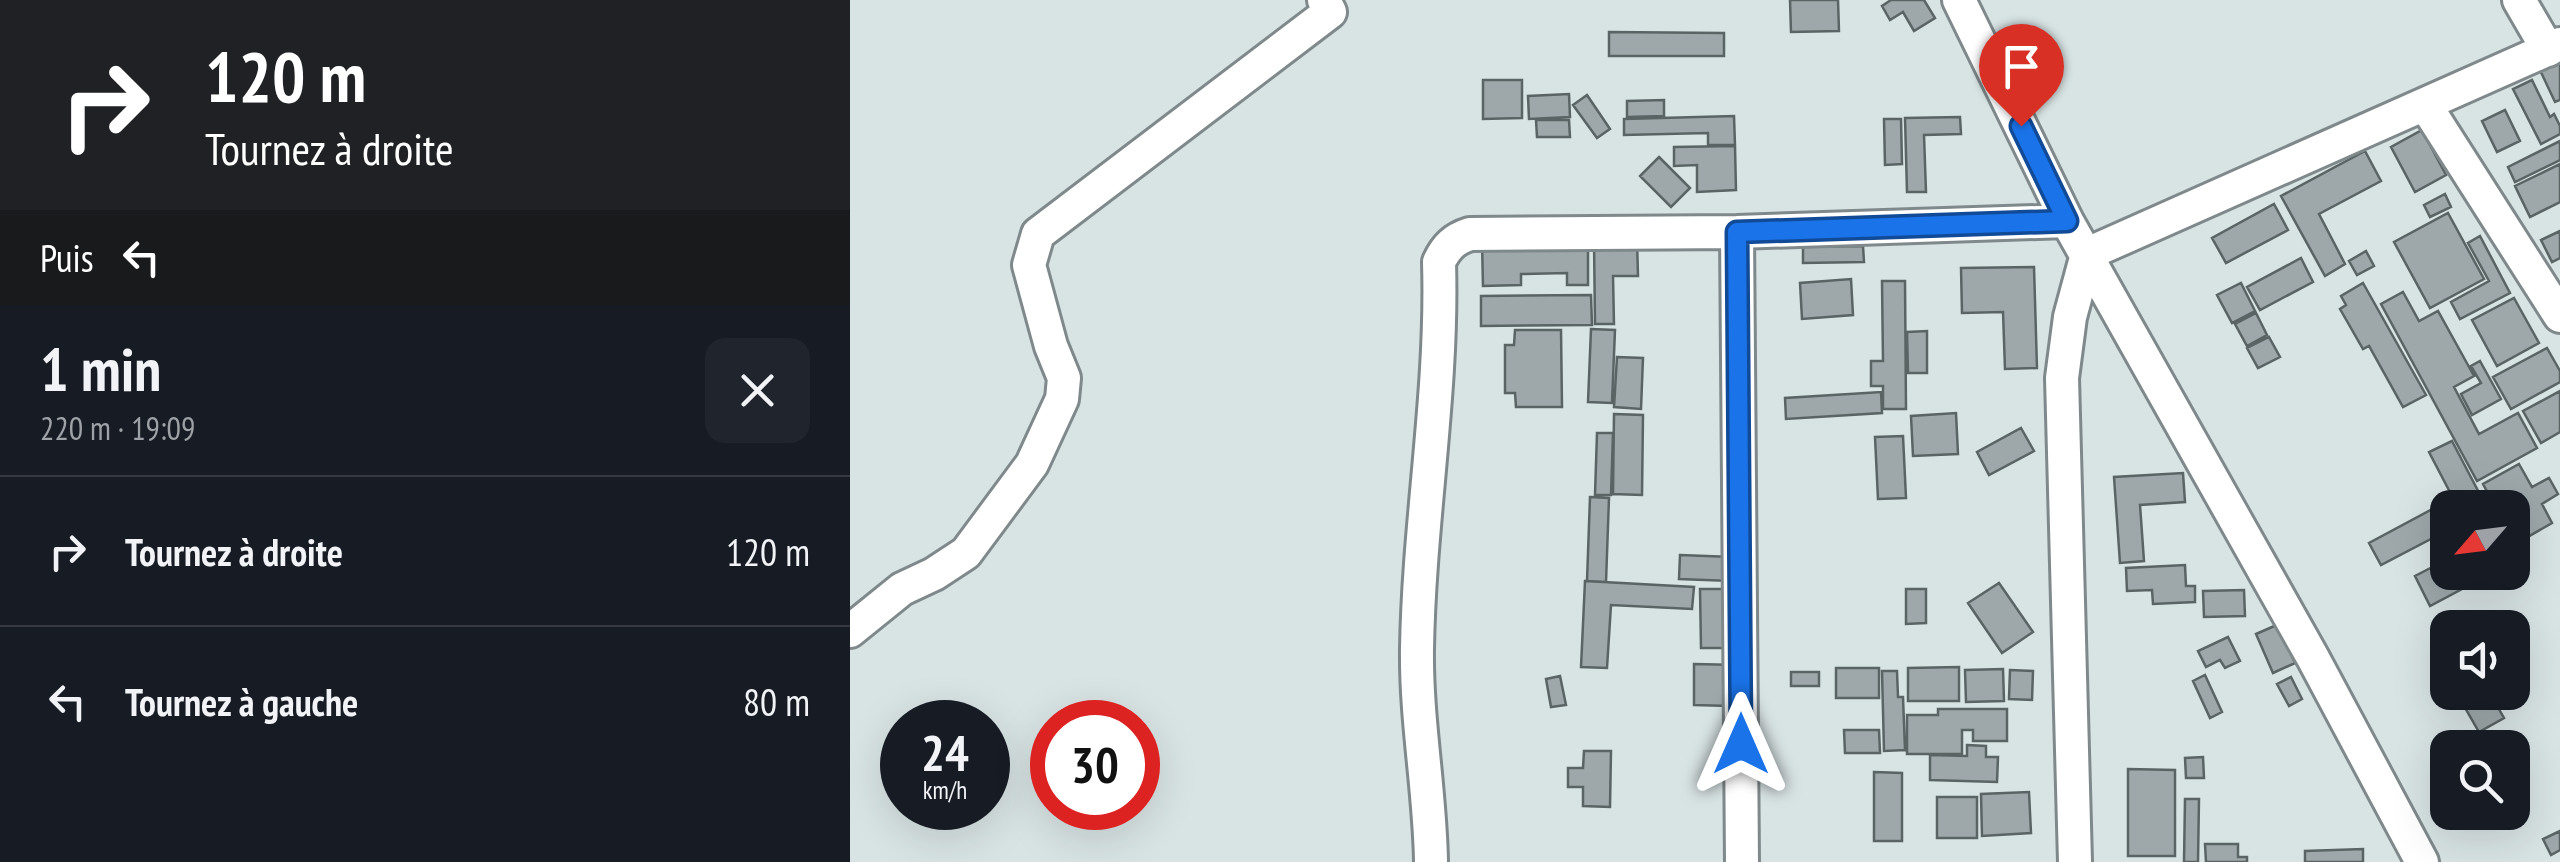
<!DOCTYPE html>
<html lang="fr">
<meta charset="utf-8">
<style>
:root{--surface:#171b24;--page:#20242c;--text:#f1f3f6;--muted:#9ea1a6;--line:#363941}
body{margin:0;font-family:"PT Sans Narrow",sans-serif;background:var(--page);color:var(--text);height:100vh;display:flex;flex-direction:column;font-size:38px;white-space:nowrap}
*{box-sizing:border-box;margin:0}
p{font-size:32px;color:var(--muted)}
.icon{flex:none;width:55px;height:55px;fill:none;stroke:currentColor;stroke-width:2;stroke-linecap:round;stroke-linejoin:round}
.map{position:relative;flex:1;overflow:hidden}
.side{display:flex;flex-direction:column;background:var(--surface);width:850px}
.side>*{flex:none}
.banner{background:#202124;color:#fff;overflow:hidden}
.needle{width:65px;rotate:242deg}
.tools{position:absolute;left:1580px;top:490px;display:grid;gap:20px}
.tools a{display:grid;place-items:center;width:100px;height:100px;border-radius:20px;background:var(--surface);box-shadow:0 10px 40px #0002;font-size:50px}
.speed{position:absolute;left:30px;top:700px;display:flex;gap:20px;font-size:50px;font-weight:700;text-align:center}
.speed>*{display:grid;place-content:center;width:130px;height:130px;border-radius:50%;background:var(--surface);box-shadow:0 10px 40px #0002;line-height:1}
.speed small{font-size:25px;font-weight:400}
.speed .limit{border:15px solid #d22;background:#fff;color:#111}
.pin{position:absolute;display:grid;place-items:center;width:85px;height:85px;color:#fff;margin:-102px -42px;border-radius:50% 50% 50% 0;rotate:-45deg;box-shadow:0 0 10px #0007}
.pin .icon{rotate:45deg}
.me{position:absolute;width:110px;margin:-55px;rotate:0deg;stroke-linejoin:round;filter:drop-shadow(0 0 8px #0008)}
.turn{display:flex;align-items:center;gap:35px;height:210px;padding:0 40px;font-size:45px}
.turn .icon{width:130px;height:130px;stroke-width:2.5}
.turn b{display:block;font-size:70px;line-height:85px}
.then{display:flex;align-items:center;height:95px;padding:0 40px;background:#0003;gap:20px;font-size:38px}
.round{display:grid;place-items:center;flex:none;width:105px;height:105px;border-radius:20px;background:var(--page)}
.headline{display:flex;align-items:center;justify-content:space-between;height:170px;padding:0 40px}
h1{font-size:60px;font-weight:700;line-height:75px}
ul{padding:0;list-style:none}
li{display:flex;align-items:center;gap:30px;height:150px;padding:0 40px;border-top:2px solid var(--line)}
li div{flex:1}
li b{display:block;font-size:38px}
li em{font-style:normal}
main{display:flex;flex:1;min-height:0}
.map>svg:first-child{display:block}
</style>
<main>
<section class="side">
<div class="banner">
<div class="turn"><svg class="icon" aria-label="right" viewBox="0 0 24 24"><path d="M7 20v-9h11M14 6l5 5-5 5"/></svg><div><b>120 m</b>Tournez à droite</div></div>
<div class="then">Puis<svg class="icon" aria-label="left" viewBox="0 0 24 24"><path d="M17 20v-9H6M10 6l-5 5 5 5"/></svg></div>
</div>
<div class="headline"><div><h1>1 min</h1><p>220 m · 19:09</p></div><a class="round"><svg class="icon" aria-label="close" viewBox="0 0 24 24"><path d="M6 6l12 12M18 6L6 18"/></svg></a></div>
<ul>
<li><svg class="icon" aria-label="right" viewBox="0 0 24 24"><path d="M7 20v-9h11M14 6l5 5-5 5"/></svg><div><b>Tournez à droite</b></div><em>120 m</em></li>
<li><svg class="icon" aria-label="left" viewBox="0 0 24 24"><path d="M17 20v-9H6M10 6l-5 5 5 5"/></svg><div><b>Tournez à gauche</b></div><em>80 m</em></li>
</ul>
</section>
<div class="map">
<svg width="1710" height="862" viewBox="0 0 1710 862">
<rect width="100%" height="100%" fill="#d8e3e4"/>
<path fill="#9ea8aa" stroke="#5a6465" stroke-width="2.5" d="M940,0H988L989,31L941,32Z
M1041,0H1074L1085,18L1064,31L1053,12L1040,20L1032,6Z
M759,32L874,33V56H759Z
M1710,58V100L1705,102L1689,68Z
M633,80H672V118L633,119Z
M1682,80L1700,117L1704,114L1710,126V134L1691,144L1663,89Z
M719,94L720,117L679,119L678,96Z
M737,95L760,129L747,138L723,105Z
M814,100V116L777,117V101Z
M1655,110L1670,141L1647,152L1632,121Z
M884,116L885,145H858V133L774,135V119Z
M1110,117L1111,134L1074,135L1076,192H1057L1055,118Z
M1034,119H1051L1052,164L1035,165Z
M686,120H719L720,137H687Z
M1572,130L1596,175L1565,192L1541,147Z
M1710,141V160L1665,182L1658,167Z
M885,146L886,190L847,192V165L824,166V147Z
M1515,151L1531,181L1469,214L1495,264L1475,276L1431,196Z
M809,157L840,188L821,207L790,176Z
M1710,164V202L1680,217L1665,186Z
M1595,194L1601,207L1580,217L1574,205Z
M1424,204L1438,230L1376,263L1362,238Z
M1598,213L1634,279L1580,308L1544,242Z
M1710,231V258L1702,262L1691,240Z
M1630,236L1660,293L1610,319L1601,302L1639,281L1618,243Z
M744,240H787L788,276H763L764,324H745Z
M738,241V285H717V273L671,274V285L633,286L632,242Z
M1013,246L1014,262L953,263V247Z
M1516,251L1524,266L1507,275L1499,261Z
M1451,258L1463,282L1410,310L1397,287Z
M1184,267L1187,368L1155,369L1153,312L1112,313L1111,268Z
M1001,279L1003,315L952,319L950,283Z
M1032,281H1055L1056,409H1033V386H1021V361H1033Z
M1391,283L1405,311L1382,323L1367,295Z
M1513,283L1576,395L1553,407L1519,346L1513,349L1490,309L1496,305L1491,296Z
M1553,292L1569,321L1588,311L1624,376L1604,387L1629,434L1668,413L1687,448L1627,481L1531,304Z
M741,295L742,325L631,326V296Z
M1664,298L1689,343L1647,366L1622,320Z
M1406,313L1417,335L1397,346L1385,324Z
M741,329L765,330L762,403L738,402Z
M665,330H711L712,407H666L665,393H655V345H664Z
M1077,331V373H1058L1057,332Z
M1419,337L1430,357L1408,368L1397,348Z
M1697,348L1710,371V382L1661,409L1643,377Z
M767,357L793,358L791,409L764,407Z
M1630,361L1651,399L1622,415L1611,394L1631,383L1621,366Z
M1710,391V432L1691,443L1673,411Z
M1031,392L1032,413L936,419L935,398Z
M1106,413L1108,454L1063,456L1061,416Z
M764,414L793,415L792,495L763,494Z
M1171,428L1184,451L1139,475L1127,452Z
M747,433H763L761,495H745Z
M1053,436L1056,498L1028,499L1025,437Z
M1602,441L1637,508H1598V530L1531,565L1519,543L1603,498L1579,452Z
M1669,464L1682,487L1699,478L1708,494L1692,504L1702,523L1667,543L1662,536V508H1646L1633,484Z
M1333,473L1335,502L1290,505L1294,561L1270,563L1264,477Z
M740,497L759,498L756,582L737,581Z
M830,555L882,557L881,581L829,579Z
M1598,559V572H1625L1629,580L1580,606L1565,576Z
M1335,565L1336,586H1345V602L1303,604L1302,590L1277,591L1276,568Z
M735,581L844,587L842,609L761,605L757,668L731,667Z
M1149,583L1183,632L1152,653L1118,603Z
M850,589H881L883,648H851Z
M1056,589H1076V623L1056,624Z
M1394,590L1395,616L1354,617L1353,591Z
M1429,624L1445,663L1423,673L1406,634Z
M1378,637L1390,661L1375,668L1370,660L1356,667L1348,651Z
M844,664L889,665L880,706L844,705Z
M1109,667V701H1058V668Z
M986,668H1029V698H986Z
M1153,669L1154,701L1116,702L1115,670Z
M1160,670L1183,671L1182,700L1159,699Z
M1032,671H1047L1048,697H1053L1055,750L1034,751Z
M941,672H969V686H941Z
M1355,675L1372,712L1360,718L1343,681Z
M710,676L716,705L701,707L696,679Z
M1441,677L1452,699L1439,706L1427,684Z
M1606,692H1639L1654,718L1629,732Z
M1088,709H1157V741H1123V730H1112V754H1057V715H1088Z
M994,730H1029L1030,753H995Z
M1117,745L1136,746V757H1148L1147,782L1080,780V755L1117,756Z
M734,751H761L760,807L733,806V787H718V768H733Z
M1353,757L1354,778H1336L1335,758Z
M1278,769L1325,770V856H1278Z
M1024,772L1052,773V841H1024Z
M1179,792L1181,833L1132,836L1131,794Z
M1087,797H1127V838H1087Z
M1335,799H1349L1348,862H1334Z
M1710,831V850L1701,855L1693,839Z
M1355,844H1388V857H1397V862H1356Z
M1513,849V862H1455V851Z"/>
<g fill="none" stroke-linecap="round" stroke-linejoin="round">
<g stroke="#7f898b" stroke-width="38">
<path id="street" d="M1109,0L1217,221L1463,658L1572,862
M1669,0L1698,50
M1576,106L1710,316
M887,232L892,862
M0,631L52,589L84,574L116,553L182,464L212,399L214,378L201,346L179,265L188,234L480,12L474,0
M581,862C580,791 566,721 567,649C569,520 593,392 589,262C596,247 604,239 620,234L887,232L1217,221
M1225,862L1212,378L1220,317L1237,254L1710,44"/>
</g>
<use href="#street" stroke="#fff" stroke-width="32"/>
</g>
<g fill="none" stroke-linecap="round" stroke-linejoin="round">
<g stroke="#114b97" stroke-width="25">
<path id="route" d="M891,744L887,232L1217,221L1171,126"/>
</g>
<use href="#route" stroke="#1a73e8" stroke-width="18"/>
</g>
</svg>
<div class="tools">
<a><svg class="needle" viewBox="-14 -14 28 28"><path d="M0-13l5 13h-10z" fill="#e53935"/><path d="M0 13l5-13h-10z" fill="#9ea1a6"/></svg></a>
<a><svg class="icon" aria-label="sound" viewBox="0 0 24 24"><path d="M4 9h4l5-4v14l-5-4H4zM17 9q2 3 0 6"/></svg></a>
<a><svg class="icon" aria-label="search" viewBox="0 0 24 24"><circle cx="10" cy="10" r="6"/><path d="M15 15l6 6"/></svg></a>
</div>
<div class="speed"><div>24<small>km/h</small></div><div class="limit">30</div></div>
<div class="pin" style="left:1171px;top:126px;background:#d93025"><svg class="icon" aria-label="arrive" viewBox="0 0 24 24"><path d="M6 21V4h12l-3 4 3 4H6"/></svg></div>
<svg class="me" style="left:891px;top:744px" viewBox="-20 -20 40 40"><path d="M0-17L14 15 0 8-14 15z" fill="#1a73e8" stroke="#fff" stroke-width="4"/></svg>
</div>
</main>
